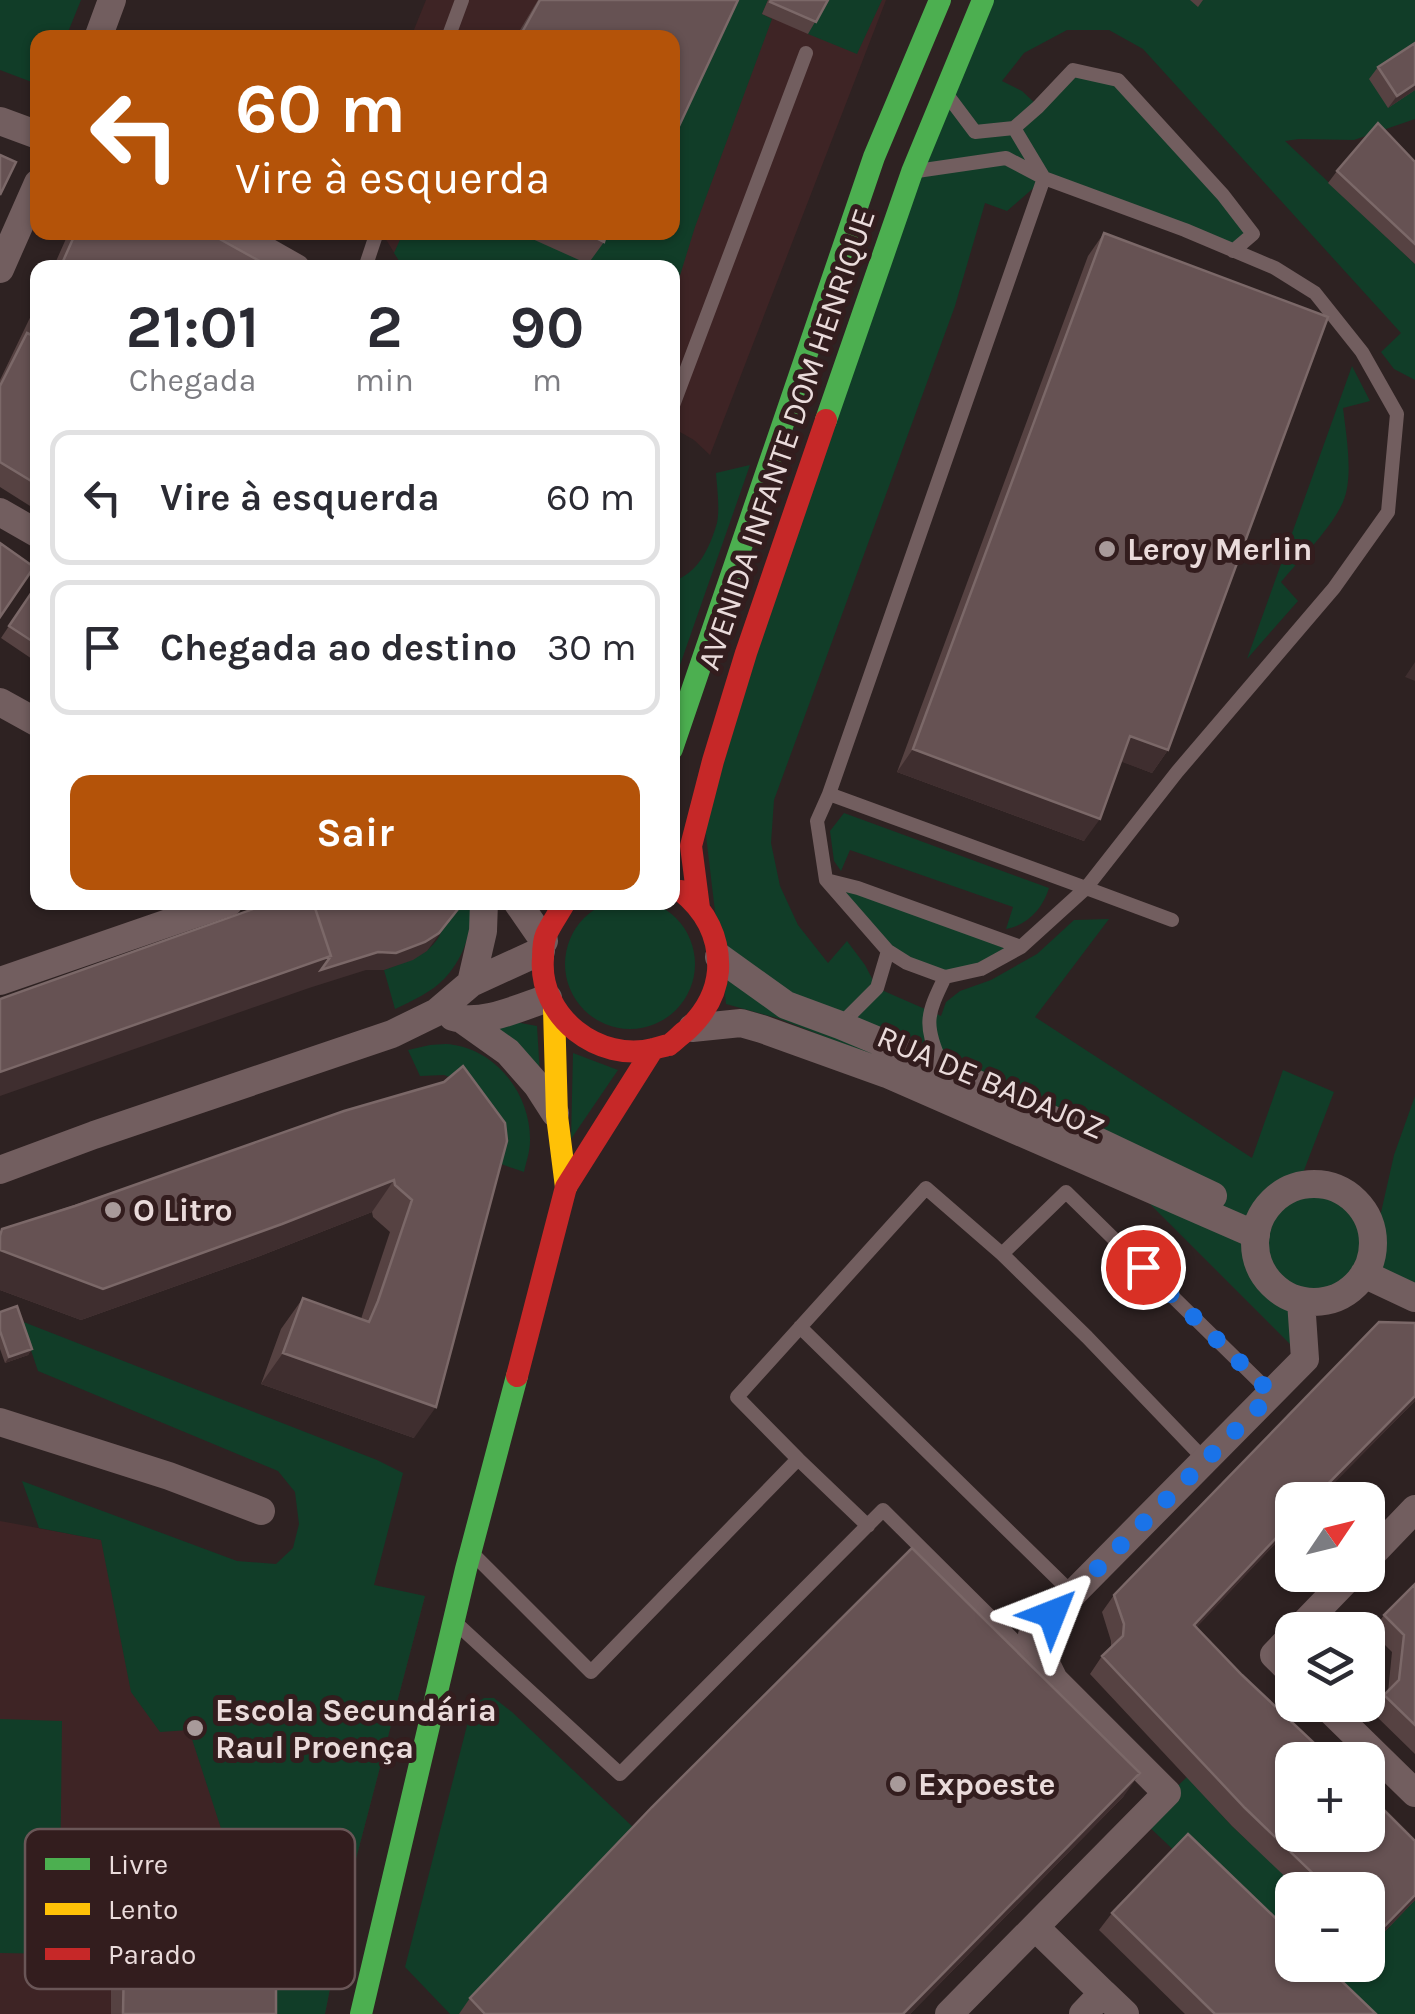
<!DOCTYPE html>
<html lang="pt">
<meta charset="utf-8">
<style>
:root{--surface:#fff;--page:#f2f2f3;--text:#2b2b33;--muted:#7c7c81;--line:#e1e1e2;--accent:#b45309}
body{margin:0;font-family:Karla,sans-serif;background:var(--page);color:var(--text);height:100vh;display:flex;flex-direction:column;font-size:38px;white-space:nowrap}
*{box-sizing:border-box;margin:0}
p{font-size:32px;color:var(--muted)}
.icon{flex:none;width:55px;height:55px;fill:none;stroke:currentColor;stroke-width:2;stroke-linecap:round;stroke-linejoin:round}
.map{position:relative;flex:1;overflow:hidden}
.details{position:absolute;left:30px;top:260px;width:650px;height:650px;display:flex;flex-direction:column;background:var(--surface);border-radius:20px;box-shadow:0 2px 8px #0004}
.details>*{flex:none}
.hud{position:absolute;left:30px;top:30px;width:650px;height:210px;border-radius:20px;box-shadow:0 2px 8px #0004;background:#b45309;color:#fff;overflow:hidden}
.needle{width:65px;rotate:55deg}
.buttons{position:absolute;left:1275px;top:1482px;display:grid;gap:20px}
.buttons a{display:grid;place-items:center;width:110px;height:110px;border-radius:20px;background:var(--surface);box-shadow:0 2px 8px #0004;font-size:50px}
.pin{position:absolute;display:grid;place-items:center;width:85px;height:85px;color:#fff;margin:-42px;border:5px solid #fff;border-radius:50%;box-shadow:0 2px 10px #0007}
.me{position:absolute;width:110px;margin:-55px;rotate:45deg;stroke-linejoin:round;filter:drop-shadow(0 0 8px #0008)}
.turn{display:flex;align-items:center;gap:35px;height:210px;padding:0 40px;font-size:45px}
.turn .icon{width:130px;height:130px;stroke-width:2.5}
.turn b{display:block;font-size:70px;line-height:85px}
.eta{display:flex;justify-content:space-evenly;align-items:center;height:170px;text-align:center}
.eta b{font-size:60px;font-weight:700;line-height:70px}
.primary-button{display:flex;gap:20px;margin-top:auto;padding:20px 40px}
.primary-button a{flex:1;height:115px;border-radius:20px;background:var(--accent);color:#fff;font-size:40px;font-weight:700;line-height:115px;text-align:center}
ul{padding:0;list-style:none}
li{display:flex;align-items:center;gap:30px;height:135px;margin:0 20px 15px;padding:0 20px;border:5px solid var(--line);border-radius:20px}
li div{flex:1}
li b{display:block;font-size:38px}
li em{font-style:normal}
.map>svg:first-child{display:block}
</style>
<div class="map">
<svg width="1415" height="2014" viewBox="0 0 1415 2014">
<rect width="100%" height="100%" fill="#2e2222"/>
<path fill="#3e2425" d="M426,0H886L710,455L694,440L673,428L672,268L403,267L382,233L672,232V38L411,37Z
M0,1521L216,1561L425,1596L356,1859L325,2014H0Z"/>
<path fill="#113d28" d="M0,0H81L66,37L38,38L37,84L0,70Z
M732,0H768L762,14L772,19L695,227L673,298L672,268L403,267L394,253L403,233L672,232L673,130Z
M803,0H882L857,54L808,34Z
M983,0H1415V119L1354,140L1299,139L1285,141L1415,264V380L1394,369L1381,352L1401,333L1143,49L1109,30H1067L1024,53L1002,81L1022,91L1038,106L1073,70L1118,80L1253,234L1233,251L1045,178L1007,211L985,203L955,306L774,800L771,843L780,886L798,925L828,963L847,941L865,965L877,988L941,1016L946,1002L960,991L991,980L1037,954L1074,920L1109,919L1035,1017L1252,1158L1283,1070L1334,1092L1298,1186C1245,1210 1239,1269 1291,1298L1305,1359L1122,1176L892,1063L777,1018L726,1004L702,802Z
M1352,366L1370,401L1343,408C1346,434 1354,477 1343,502C1331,529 1300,559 1281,582L1298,601L1247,659Z
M750,465L673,685V581C698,574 710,547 717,523C720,508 717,488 716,473Z
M844,813L1049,888C1043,908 1028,925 1006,929L1013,907L850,850L841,871L834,861L830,831Z
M826,880L1021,947L945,977L907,963Z
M565 964a65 65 0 1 1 130 0a65 65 0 1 1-130 0Z
M448,903H471C474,928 463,959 445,978C432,992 412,1001 395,1009L384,970C424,955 444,949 448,903Z
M515,1022L537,1026L540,1075L483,1024Z
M430,1045C437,1045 446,1043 454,1045C499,1052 531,1097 530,1141C530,1152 526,1162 524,1172L501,1164L505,1139L497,1111L472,1085L444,1075L420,1076L408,1050Z
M573,1053L618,1070L571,1139Z
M1415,1096V1298L1364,1274L1370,1261L1394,1155Z
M1262 1244a52 52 0 1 1 104 0a52 52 0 1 1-104 0Z
M21,1321L377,1460L403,1473L374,1585L425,1596L356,1859L325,2014H263L111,1977L55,1973L58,1954L0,1953V1719L62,1721L60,1892L241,1890L189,1730L160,1732L131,1692L101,1540L39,1528L22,1481L237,1561L276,1564L293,1548L299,1524L295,1492L278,1471L38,1371Z
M484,1698H494L512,1712L635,1829L459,2014H450L405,1967L472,1706Z
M1187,1777L1232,1826L1301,1890H1292V1963L1142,1820Z
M1415,1900V2014H1346L1294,1965H1368V1949Z"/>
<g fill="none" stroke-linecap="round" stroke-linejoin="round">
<path stroke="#725e5f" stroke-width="14" d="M448,38L462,0
M948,96L975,132L1014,128L1038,107L1073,70L1118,80L1223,195L1253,234L1233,251
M1014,128L1044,178L829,794L817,821L826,880L888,951L907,963L945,977L981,969L1021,947L1086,888L1172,920
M365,268L377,232
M672,408L806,53
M829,794L1086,888L1177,772L1334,588L1388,512L1397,414L1362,352L1315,293L1275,268L1185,230L1044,178L1006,158L917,171
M826,880L858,888L1021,947
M840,1025L877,988L888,951
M941,1063C923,1024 927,1014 945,977
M1002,1254L1087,1337L1205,1460
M800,1327L1073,1594
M798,1459L868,1526
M475,1556L591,1672L798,1459L737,1397L926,1188L1002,1254L1066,1192L1272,1394
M457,1624L620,1774L883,1510L1035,1661"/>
<path stroke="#725e5f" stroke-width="28" d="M98,38L112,0
M0,121L38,135
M233,232L296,268
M0,269L38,183
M0,512L38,534
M0,702L38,723
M517,902L544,941
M719,957L786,1005L840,1025L943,1068L1213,1196
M0,981L229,902
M471,983L483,931L484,902
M453,1017C481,1026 521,1007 548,998
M463,1020L508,1052L537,1085L555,1113
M692,1028L741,1023L762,1029L887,1074L1256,1235
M0,1170L94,1135L392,1034L437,1012L471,983L541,951
M1255 1243a59 59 0 1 1 118 0a59 59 0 1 1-118 0Z
M1364,1274L1415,1298
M0,1422L169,1476L261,1511
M1368,1558L1415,1509
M1298,1630L1351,1575
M1292,1636L1274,1655L1292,1673
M1325,1705L1415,1793
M1035,1927L1103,1993
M949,2014L1167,1793L1054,1680L1032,1635L1305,1359L1301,1301
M1083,2014L1103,1993L1125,2014"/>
<path stroke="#4caf50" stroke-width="22" d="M826,420L912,172L983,0
M672,749L874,157L940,0
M361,2014L466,1569L517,1376"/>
<path stroke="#ffc107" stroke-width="22" d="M554,1009L557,1116L566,1187"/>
<path stroke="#c62828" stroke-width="22" d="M565,902C559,913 551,924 546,935C543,942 543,950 543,958C538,1017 599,1063 654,1049C656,1048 668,1045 669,1045C675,1041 681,1034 687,1030C704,1014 716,995 718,971C720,938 706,911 681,891
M699,908L691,846L713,761L746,653L826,420
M517,1376L566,1187L653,1049"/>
</g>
<path fill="#564242" d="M538,0H738L672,38H510L513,34L517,35Z
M768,0H828L808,34L762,14Z
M1190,0H1203L1198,7Z
M1415,43V90L1388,108L1369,79L1378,67Z
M1415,162V264L1328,183L1337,171Z
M69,232H207L272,268H53Z
M607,232L604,242L588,264L519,233Z
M1104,233L1168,750L1152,773L1121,761L1084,841L897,772L1088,256Z
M38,301V511L0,487V380Z
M38,582V663L1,638Z
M444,1082L414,1438L261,1384L281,1329L303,1298L361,1319L390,1232L373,1217L372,1212L260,1256L81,1320L0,1290V1232L2,1229Z
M0,1312L32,1349L28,1355L5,1363L0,1349Z
M1415,1323V1401L1317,1500H1292V1526L1196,1627L1415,1900L1368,1949V1890H1299L1232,1826L1090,1674L1102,1656L1111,1647V1641L1102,1612L1114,1595Z
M1415,1584V1754L1372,1712L1388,1692L1392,1652L1372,1632L1384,1615Z
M1124,1796L910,2014H459L470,1998Z
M1112,1913L1376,2014H1185L1099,1930Z
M124,1960L276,2014H111V1977Z"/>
<path fill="#3f2e2f" d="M1415,84V90L1388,108L1397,96Z
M1415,662V681L1405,677Z
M1130,736L1168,750L1152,773L1114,759Z
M913,749L1100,819L1084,841L897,772Z
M458,909L427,951L413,960L384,970H366L309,988L0,1096V1072Z
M394,1180L372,1212L260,1256L81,1320L0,1290V1250Z
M32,1349L28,1355L5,1363L9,1357Z
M283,1353L436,1407L414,1438L261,1384Z
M1415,1396V1401L1317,1500H1312Z
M1292,1521V1526L1182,1643L1194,1625Z
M1140,1773L1124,1796L910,2014H903Z
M1415,1895V1900L1368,1949L1376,1935Z"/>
<path fill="#665253" stroke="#7b6868" stroke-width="2.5" d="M540,0H738L672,141V38H511L513,34L520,36Z
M771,0H828L816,22L770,2Z
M1415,43V84L1397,96L1378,67Z
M1378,123L1415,162V244L1337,171Z
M0,155L16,162L0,195Z
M76,232H207L272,268H60Z
M584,232H607L604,242Z
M1104,233L1328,317L1168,750L1130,736L1100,819L913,749Z
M27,333L38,338V485L0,462V386Z
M0,543L34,567L0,617Z
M38,583V645L9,626Z
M273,902H313L331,956L0,1072V999Z
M313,902H459L458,909L439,933L425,942L396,953L378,952L321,970L331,956Z
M463,1066L505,1123L507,1141L436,1407L283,1353L303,1298L369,1322L378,1301L412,1200L395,1185L394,1180L282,1224L103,1289L0,1250V1236L2,1229L75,1206L344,1111L444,1082Z
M17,1306L32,1349L9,1357L0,1331V1312Z
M1379,1322L1415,1323V1396L1312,1500H1292V1521L1194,1625L1242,1675L1332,1760H1292V1835H1368V1794L1415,1841V1895L1376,1935L1368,1926V1890H1330L1245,1808L1102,1656L1123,1636L1124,1624L1114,1595Z
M912,1548L1140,1773L903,2014H485L470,1998L652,1807Z
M1415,1584V1725L1384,1695L1399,1680L1404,1635L1384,1615Z
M1188,1834L1292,1934V1965H1325L1376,2014H1215L1112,1913Z
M124,1960L276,1963V2014H123Z"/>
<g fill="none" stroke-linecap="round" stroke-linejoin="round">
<path stroke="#1a73e8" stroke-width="18" stroke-dasharray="0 32.4" d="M1052,1614L1272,1394L1143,1267"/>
</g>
<g fill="#a89a9a" stroke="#331d1e" stroke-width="4">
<circle cx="1107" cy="549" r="10"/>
<circle cx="113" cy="1210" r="10"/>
<circle cx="195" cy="1728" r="10"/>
<circle cx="898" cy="1784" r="10"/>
</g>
<g text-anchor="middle" stroke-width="10" stroke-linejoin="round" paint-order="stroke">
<g font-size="32" fill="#eadbdb" stroke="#331d1e">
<text transform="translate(786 439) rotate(-71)" y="11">AVENIDA INFANTE DOM HENRIQUE</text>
<text transform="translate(991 1082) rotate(23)" y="11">RUA DE BADAJOZ</text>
</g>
<g font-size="32" font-weight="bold" fill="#eadbdb" stroke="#331d1e" text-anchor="start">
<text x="1127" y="560">Leroy Merlin</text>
<text x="133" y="1221">O Litro</text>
<text x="215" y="1721">Escola Secundária<tspan x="215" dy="37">Raul Proença</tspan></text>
<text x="918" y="1795">Expoeste</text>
</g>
</g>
<rect x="25" y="1829" width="330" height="160" rx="15" fill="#331d1e" stroke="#6a5657" stroke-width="2.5"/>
<rect x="45" y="1858" width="45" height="12" fill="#4caf50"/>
<rect x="45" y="1903" width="45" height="12" fill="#ffc107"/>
<rect x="45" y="1948" width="45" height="12" fill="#c62828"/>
<g font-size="28" fill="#eadbdb">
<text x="108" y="1874">Livre</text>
<text x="108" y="1919">Lento</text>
<text x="108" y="1964">Parado</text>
</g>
</svg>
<div class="buttons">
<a><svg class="needle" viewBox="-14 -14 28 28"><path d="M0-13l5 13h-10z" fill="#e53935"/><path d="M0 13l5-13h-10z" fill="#7c7c81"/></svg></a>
<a><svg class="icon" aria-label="layers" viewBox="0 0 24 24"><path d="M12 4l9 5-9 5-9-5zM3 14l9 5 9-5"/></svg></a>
<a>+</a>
<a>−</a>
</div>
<div class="pin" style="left:1143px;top:1267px;background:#d93025"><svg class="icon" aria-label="arrive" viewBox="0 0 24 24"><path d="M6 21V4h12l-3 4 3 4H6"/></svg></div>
<svg class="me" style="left:1052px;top:1614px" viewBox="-20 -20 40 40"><path d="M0-17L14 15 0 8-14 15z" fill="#1a73e8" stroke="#fff" stroke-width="4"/></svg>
<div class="hud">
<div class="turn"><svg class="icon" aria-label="left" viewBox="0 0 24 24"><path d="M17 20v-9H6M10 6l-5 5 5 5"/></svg><div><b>60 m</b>Vire à esquerda</div></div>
</div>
<section class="details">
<div class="eta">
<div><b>21:01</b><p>Chegada</p></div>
<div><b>2</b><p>min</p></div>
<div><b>90</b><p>m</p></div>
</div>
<ul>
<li><svg class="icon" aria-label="left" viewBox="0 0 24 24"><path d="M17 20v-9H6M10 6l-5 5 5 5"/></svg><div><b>Vire à esquerda</b></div><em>60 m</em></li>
<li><svg class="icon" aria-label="arrive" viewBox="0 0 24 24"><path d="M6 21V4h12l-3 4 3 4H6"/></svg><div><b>Chegada ao destino</b></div><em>30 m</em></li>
</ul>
<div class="primary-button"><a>Sair</a></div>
</section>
</div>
